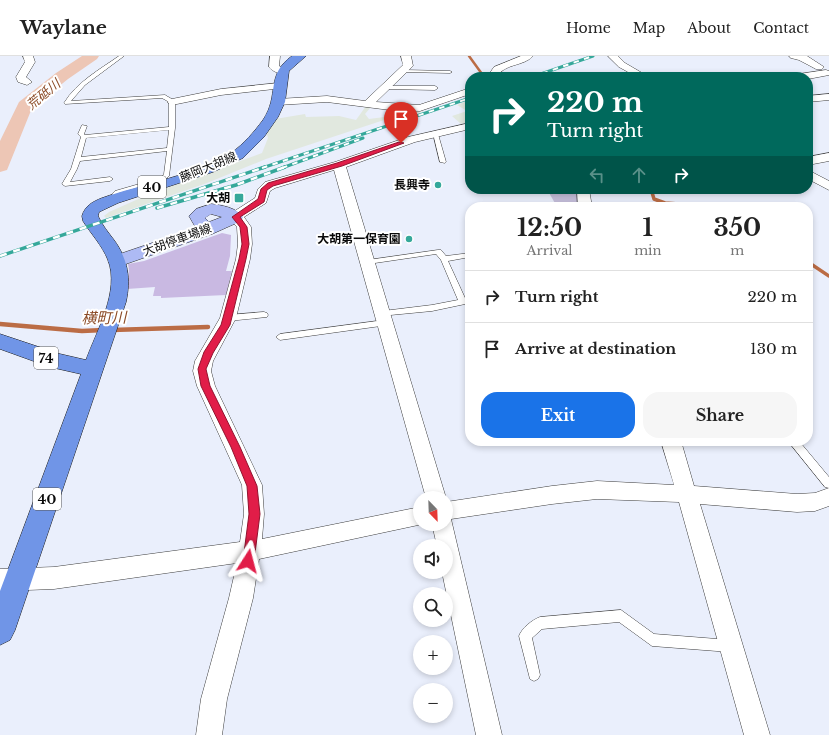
<!DOCTYPE html>
<meta charset="utf-8">
<style>
:root{--surface:#fff;--page:#f6f6f6;--text:#222;--muted:#767676;--line:#e0e0e0;--accent:#1a73e8}
body{margin:0;font-family:"Libre Baskerville","Noto Sans JP",serif;background:var(--page);color:var(--text);height:100vh;display:flex;flex-direction:column;font-size:15px;white-space:nowrap}
*{box-sizing:border-box;margin:0}
p{font-size:13px;color:var(--muted)}
.icon{flex:none;width:22px;height:22px;fill:none;stroke:currentColor;stroke-width:2;stroke-linecap:round;stroke-linejoin:round}
.map{position:relative;flex:1;overflow:hidden}
.drawer{position:absolute;left:465px;top:146px;width:348px;height:244px;display:flex;flex-direction:column;background:var(--surface);border-radius:16px;box-shadow:0 2px 6px #0003}
.drawer>*{flex:none}
.hud{position:absolute;left:465px;top:16px;width:348px;height:122px;border-radius:16px;box-shadow:0 2px 6px #0003;background:#00695c;color:#fff;overflow:hidden}
.needle{width:26px;rotate:157deg}
.tools{position:absolute;left:413px;top:435px;display:grid;gap:8px}
.tools a{display:grid;place-items:center;width:40px;height:40px;border-radius:50%;background:var(--surface);box-shadow:0 2px 6px #0003;font-size:20px}
.pin{position:absolute;display:grid;place-items:center;width:34px;height:34px;color:#fff;margin:-41px -17px;border-radius:50% 50% 50% 0;rotate:-45deg;box-shadow:0 0 4px #0007}
.pin .icon{rotate:45deg}
.me{position:absolute;width:44px;margin:-22px;rotate:9deg;stroke-linejoin:round;filter:drop-shadow(0 0 3px #0008)}
.turn{display:flex;align-items:center;gap:14px;height:84px;padding:0 16px;font-size:18px}
.turn .icon{width:52px;height:52px;stroke-width:2.5}
.turn b{display:block;font-size:28px;line-height:34px}
.lanes{display:flex;align-items:center;height:38px;padding:0 16px;background:#0003;justify-content:center;gap:20px;direction:ltr}
.lanes .off{opacity:.35}
.eta{display:flex;justify-content:space-evenly;align-items:center;height:68px;text-align:center}
.eta b{font-size:24px;font-weight:700;line-height:28px}
.action{display:flex;gap:8px;margin-top:auto;padding:8px 16px}
.action a{flex:1;height:46px;border-radius:16px;background:var(--accent);color:#fff;font-size:16px;font-weight:700;line-height:46px;text-align:center}
.action a+a{background:var(--page);color:var(--text)}
ul{padding:0;list-style:none}
li{display:flex;align-items:center;gap:12px;height:52px;padding:0 16px;border-top:1px solid var(--line)}
li div{flex:1}
li b{display:block;font-size:15px}
li em{font-style:normal}
header{display:flex;align-items:center;gap:24px;box-sizing:border-box;height:56px;padding:0 20px;background:var(--surface);border-bottom:1px solid var(--line)}
header strong{font-size:19px}
nav{display:flex;gap:22px;margin-inline-start:auto;font-size:14px}
.map>svg:first-child{display:block}
</style>
<header>
<strong>Waylane</strong>
<nav><a>Home</a><a>Map</a><a>About</a><a>Contact</a></nav>
</header>
<div class="map">
<svg width="829" height="679" viewBox="0 0 829 679">
<rect width="100%" height="100%" fill="#eaeffc"/>
<path fill="#e1e8df" d="M470,44V66L461,68L452,60L467,55L457,49Z
M366,50L371,51L365,58L369,63L392,60L394,59L389,53L424,55L407,61L403,59L384,64L266,103L207,127L106,162L104,160L109,156L145,140L262,97L268,82L266,75L275,63L305,58L306,61L339,60L356,64Z"/>
<path fill="#c9b9e2" d="M222,177L231,179L230,200L226,215H232L226,239L161,242V240H153L155,231L127,233L129,214L128,208L144,205Z"/>
<path fill="#c6bfdb" d="M547,133H577L579,151H557Z"/>
<g fill="none" stroke-linecap="round" stroke-linejoin="round">
<path stroke="#bb6c45" stroke-width="2.5" d="M469,0L482,18L476,21"/>
<path stroke="#bb6c45" stroke-width="3.5" d="M651,133L654,143L665,147L693,149L697,151
M808,206L829,220"/>
<path stroke="#bb6c45" stroke-width="4.5" d="M0,268L82,275L104,274
M112,274L208,271"/>
<path fill="#edc6b5" fill-rule="evenodd" d="M82,0H99L97,3L68,23L32,52L7,114L0,116V85L19,46L56,17Z"/>
<g stroke="#3d3d3d" stroke-width="1">
<path id="lane" d="M119,0H124L85,29L71,45L165,39L175,45V72L169,120L164,124L119,137V142L116,144L114,143L112,138L115,135L160,122L164,118L167,95L80,105L77,113L70,126L110,121L113,123L110,125L65,130L62,128L71,113L81,81L78,78L82,69L87,70L84,78L85,79L169,71V46L162,42L65,48L64,47C77,26 99,14 119,0ZM169,74L167,92L81,101L86,82Z
M404,14L450,15L452,16L450,17L402,16V15Z
M383,30H435L438,32L435,34L385,33L382,31Z
M433,77L438,78L446,106L445,107L440,106Z
M438,194H441L446,200L470,197V201L448,205L465,242L470,241V247L432,255L380,260L379,258L380,256L383,255L432,249L458,244L441,204L436,198L368,208L364,206L368,204Z
M264,256L267,257L268,259L267,261L228,265L224,262L228,259Z
M385,264L388,265L389,267L388,269L280,284L276,281L280,278Z
M788,385H799L829,421V432L825,431Z
M621,554L654,578L730,584L734,586L736,590L734,594L730,596L652,590L619,566L542,573L532,582L540,619L538,623L534,625L530,623L519,580C522,572 532,564 540,561Z"/>
</g>
<g stroke="#3d3d3d" stroke-width="1">
<path id="street" d="M23,0H33L35,6L26,21L32,26L27,29L18,26L16,21L25,6Z
M270,0H280L279,10L288,15L287,17C281,19 273,16 269,11Z
M401,0H411L413,10L376,46L419,49L470,32V38L420,55L390,54L327,46L278,49L273,46L278,43L327,40L365,45L403,9Z
M521,0H533C523,11 504,7 497,21H487L494,11Z
M608,0H618L625,7L649,21H637L619,11Z
M789,0H807L824,11L822,13H816L799,4L791,2Z
M826,14L829,15V19L808,23V21H794L799,18Z
M279,27L284,30L283,32L221,39L172,49L167,46L172,43L221,33Z
M829,38V44L808,46V40Z
M470,67V73L415,86L346,111L446,442V443L426,442L334,114L275,132L270,135L266,147L244,161L251,171L252,188L250,203L236,262L213,305L211,315L215,330L262,429L264,458L262,483L420,451V468H423L259,503L253,542L227,643L222,679H196L201,643L229,542L237,507L54,533L0,535V513L54,511L240,486L244,458L242,429L197,330L193,315L195,305L220,262L236,203L238,188L237,171L228,161L230,158L255,142L258,133L265,126L335,106L408,81Z
M829,97V105L808,109V101Z
M808,114L829,125V134L808,123Z
M577,133H589L592,151H578Z
M661,385H681L694,430L797,438L815,437L829,432V450L815,455L797,456L700,448L770,679H744L679,446L597,443L552,448L451,463L502,679H476L442,516H446V490H437L432,468H446V446L552,430L597,425L674,429Z"/>
</g>
<g stroke="#2c2c2c" stroke-width="1">
<path id="secondary" d="M211,148C222,149 237,152 243,161L241,165L212,178L123,209L117,211L111,209L108,205L111,201L196,172L189,160L196,153ZM211,158L222,161L209,166L205,162Z"/>
</g>
<g stroke="#1b1b1b" stroke-width="1">
<path id="primary" d="M292,0H306L289,15L285,46L278,61L264,81L243,102L213,116L118,147L99,156L98,160C102,169 108,176 114,184C128,203 131,223 126,246L15,574L10,584L0,589V535L81,318L50,311L0,293V278L60,298L86,304C97,274 120,235 108,204C102,189 91,178 83,165L82,160C85,150 92,146 102,142C141,128 197,119 231,97C244,88 254,76 263,64C280,39 265,19 292,0Z"/>
</g>
<use href="#lane" fill="#fff" fill-rule="evenodd"/>
<use href="#street" fill="#fff" fill-rule="evenodd"/>
<use href="#secondary" fill="#adbaf4" fill-rule="evenodd"/>
<use href="#primary" fill="#7095e7" fill-rule="evenodd"/>
<g stroke="#35a89a" stroke-width="3">
<path id="rail-far1" d="M532,21L593,0
M262,112L470,42
M282,112L363,82"/>
</g>
<g stroke="#35a89a" stroke-width="3.5">
<path id="rail" d="M157,152L236,129L285,111
M0,200L265,111"/>
</g>
<use href="#rail-far1" stroke="#fff" stroke-width="2" stroke-dasharray="5.5" stroke-linecap="butt"/>
<use href="#rail" stroke="#fff" stroke-width="2.5" stroke-dasharray="7" stroke-linecap="butt"/>
</g>
<path fill="#e11d48" stroke="#92132f" d="M399,86L404,87L342,110L273,130L267,134L264,146L240,161L247,171L249,188L246,203L230,269L213,297L206,313L210,330L240,391L257,430L260,458L254,505L252,508L248,510L244,508L243,505L249,458L247,430L231,391L201,330L198,313L204,296L221,269L239,203L242,188L240,171L232,161L258,143L261,133L268,127L337,107Z"/>
<g fill="#35a89a" stroke="#fff" stroke-width="1.5">
<circle cx="438" cy="129" r="4"/>
<rect x="234" y="137" width="10" height="10" rx="2"/>
<circle cx="409" cy="183" r="4"/>
</g>
<g text-anchor="middle" stroke-width="4" stroke-linejoin="round" paint-order="stroke">
<g font-size="12" fill="#0a0a0a" stroke="#fff">
<text transform="translate(208 111) rotate(-22)" y="4">藤岡大胡線</text>
<text transform="translate(177 184) rotate(-20)" y="4">大胡停車場線</text>
</g>
<g font-size="12" font-weight="bold" fill="#0a0a0a" stroke="#fff" text-anchor="end">
<text x="430" y="133">長興寺</text>
<text x="230" y="146">大胡</text>
<text x="401" y="187">大胡第一保育園</text>
</g>
<g font-size="13" font-style="italic" fill="#8b4a25" stroke="#fff">
<text transform="translate(43 38) rotate(-40)" y="5">荒砥川</text>
</g>
<g fill="#fff" stroke="#545454" stroke-width="1">
<rect x="138" y="120" width="28" height="22" rx="3"/>
<rect x="34" y="291" width="24" height="22" rx="3"/>
<rect x="33" y="432" width="28" height="22" rx="3"/>
</g>
<g font-size="13" font-weight="bold" fill="#0a0a0a">
<text x="152" y="136">40</text>
<text x="46" y="307">74</text>
<text x="47" y="448">40</text>
</g>
<g font-size="15" font-style="italic" fill="#8b4a25" stroke="#fff">
<text transform="translate(104 262) rotate(-1)" y="5">横町川</text>
</g>
</g>
</svg>
<div class="tools">
<a><svg class="needle" viewBox="-14 -14 28 28"><path d="M0-13l5 13h-10z" fill="#e53935"/><path d="M0 13l5-13h-10z" fill="#767676"/></svg></a>
<a><svg class="icon" aria-label="sound" viewBox="0 0 24 24"><path d="M4 9h4l5-4v14l-5-4H4zM17 9q2 3 0 6"/></svg></a>
<a><svg class="icon" aria-label="search" viewBox="0 0 24 24"><circle cx="10" cy="10" r="6"/><path d="M15 15l6 6"/></svg></a>
<a>+</a>
<a>−</a>
</div>
<div class="pin" style="left:401px;top:87px;background:#d93025"><svg class="icon" aria-label="arrive" viewBox="0 0 24 24"><path d="M6 21V4h12l-3 4 3 4H6"/></svg></div>
<svg class="me" style="left:248px;top:505px" viewBox="-20 -20 40 40"><path d="M0-17L14 15 0 8-14 15z" fill="#e11d48" stroke="#fff" stroke-width="4"/></svg>
<div class="hud">
<div class="turn"><svg class="icon" aria-label="right" viewBox="0 0 24 24"><path d="M7 20v-9h11M14 6l5 5-5 5"/></svg><div><b>220 m</b>Turn right</div></div>
<div class="lanes"><svg class="icon off" aria-label="left" viewBox="0 0 24 24"><path d="M17 20v-9H6M10 6l-5 5 5 5"/></svg><svg class="icon off" aria-label="ahead" viewBox="0 0 24 24"><path d="M12 20V5M6 11l6-6 6 6"/></svg><svg class="icon" aria-label="right" viewBox="0 0 24 24"><path d="M7 20v-9h11M14 6l5 5-5 5"/></svg></div>
</div>
<section class="drawer">
<div class="eta">
<div><b>12:50</b><p>Arrival</p></div>
<div><b>1</b><p>min</p></div>
<div><b>350</b><p>m</p></div>
</div>
<ul>
<li><svg class="icon" aria-label="right" viewBox="0 0 24 24"><path d="M7 20v-9h11M14 6l5 5-5 5"/></svg><div><b>Turn right</b></div><em>220 m</em></li>
<li><svg class="icon" aria-label="arrive" viewBox="0 0 24 24"><path d="M6 21V4h12l-3 4 3 4H6"/></svg><div><b>Arrive at destination</b></div><em>130 m</em></li>
</ul>
<div class="action"><a>Exit</a><a>Share</a></div>
</section>
</div>
